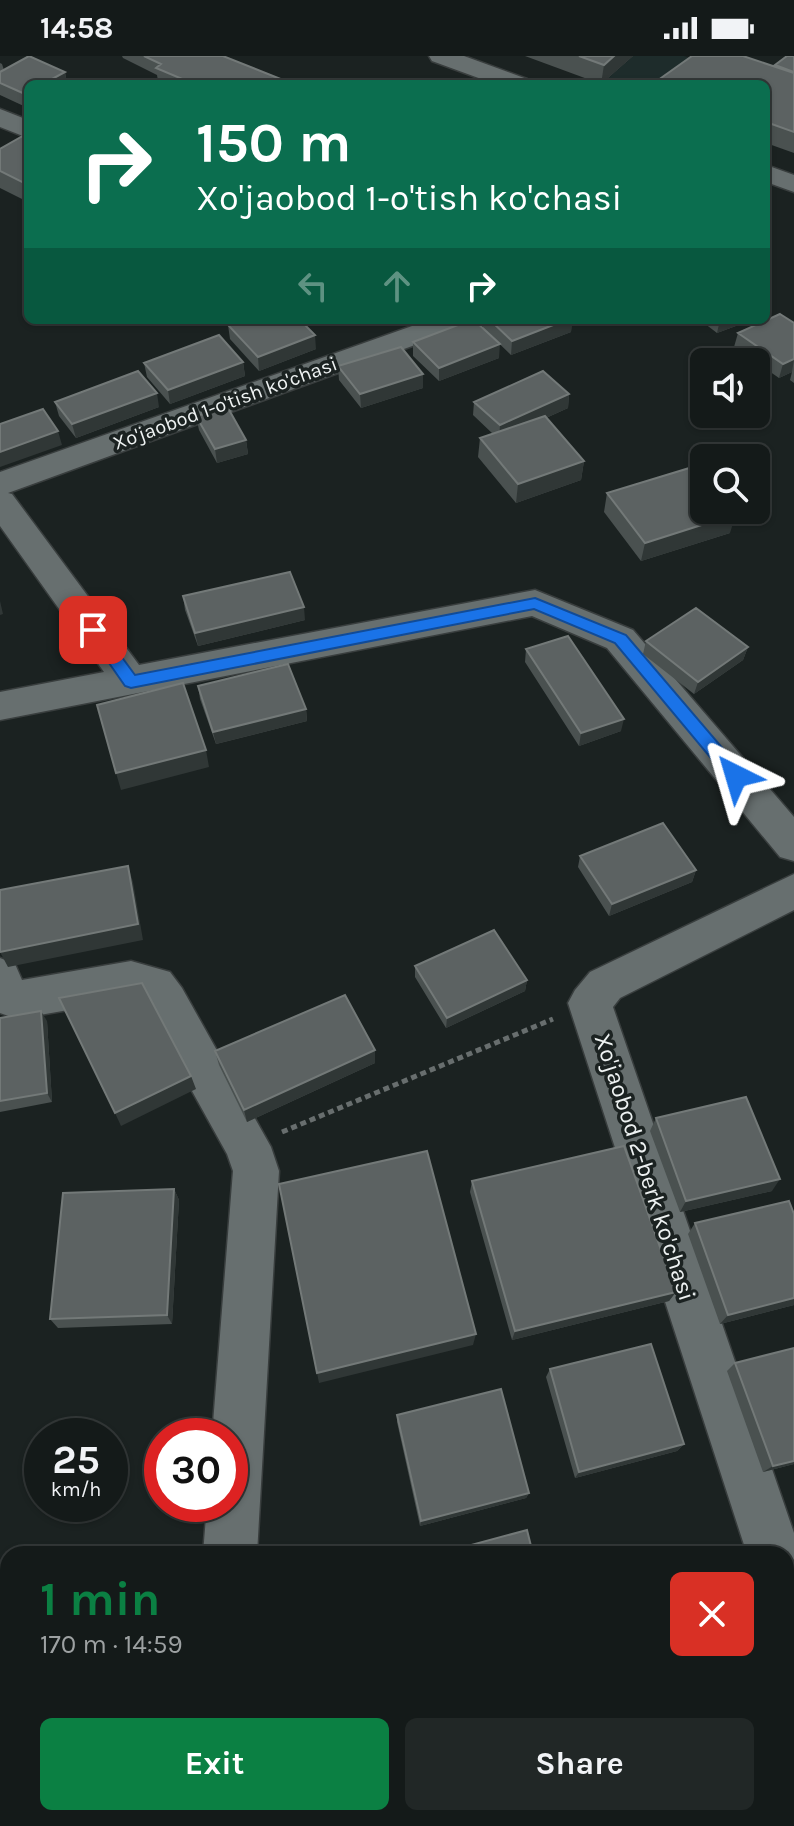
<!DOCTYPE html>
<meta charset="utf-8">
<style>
:root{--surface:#141a19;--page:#212726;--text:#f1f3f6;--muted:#9da1a2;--line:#333838;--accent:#0b8043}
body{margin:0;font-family:Karla,sans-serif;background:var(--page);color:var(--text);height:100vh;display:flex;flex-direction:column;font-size:30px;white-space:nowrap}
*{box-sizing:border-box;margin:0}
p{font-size:26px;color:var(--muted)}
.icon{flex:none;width:44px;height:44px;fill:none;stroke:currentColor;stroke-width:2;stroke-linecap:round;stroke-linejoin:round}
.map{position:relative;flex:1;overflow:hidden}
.drawer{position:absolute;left:0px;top:1490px;width:794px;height:280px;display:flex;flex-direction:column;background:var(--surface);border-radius:24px 24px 0 0;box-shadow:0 2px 6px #0004,0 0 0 2px var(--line)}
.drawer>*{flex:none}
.top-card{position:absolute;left:24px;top:24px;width:746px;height:244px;border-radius:12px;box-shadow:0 2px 6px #0004,0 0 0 2px var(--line);background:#0b6e4f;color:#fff;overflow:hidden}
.buttons{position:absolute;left:690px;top:292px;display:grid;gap:16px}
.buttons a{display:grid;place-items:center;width:80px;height:80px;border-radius:12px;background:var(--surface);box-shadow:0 2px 6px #0004,0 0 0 2px var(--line);font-size:40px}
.speed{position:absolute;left:24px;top:1362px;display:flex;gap:16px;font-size:40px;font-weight:700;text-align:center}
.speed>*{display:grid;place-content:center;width:104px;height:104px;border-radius:50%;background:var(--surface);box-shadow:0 2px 6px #0004,0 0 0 2px var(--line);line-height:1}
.speed small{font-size:20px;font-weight:400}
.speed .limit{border:12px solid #d22;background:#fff;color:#111}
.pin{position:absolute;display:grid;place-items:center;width:68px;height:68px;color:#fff;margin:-34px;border-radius:16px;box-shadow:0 4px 12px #0006}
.me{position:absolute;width:88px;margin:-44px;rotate:320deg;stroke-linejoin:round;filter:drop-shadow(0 0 6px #0008)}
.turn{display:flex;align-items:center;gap:28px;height:168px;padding:0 40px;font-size:36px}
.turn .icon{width:104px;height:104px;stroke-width:2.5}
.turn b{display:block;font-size:56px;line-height:68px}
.lanes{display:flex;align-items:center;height:76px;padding:0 40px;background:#0003;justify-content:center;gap:40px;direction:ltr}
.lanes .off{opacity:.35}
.round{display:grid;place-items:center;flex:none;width:84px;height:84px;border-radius:12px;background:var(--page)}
.headline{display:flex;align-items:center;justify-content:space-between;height:136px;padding:0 40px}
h1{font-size:48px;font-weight:700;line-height:60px;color:var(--accent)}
.action{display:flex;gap:16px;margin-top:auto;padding:16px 40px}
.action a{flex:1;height:92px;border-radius:12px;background:var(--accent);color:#fff;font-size:32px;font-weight:700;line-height:92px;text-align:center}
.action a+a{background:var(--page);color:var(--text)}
.status{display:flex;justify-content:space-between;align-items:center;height:56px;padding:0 40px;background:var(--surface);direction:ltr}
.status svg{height:22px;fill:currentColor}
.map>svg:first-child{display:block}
</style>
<div class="status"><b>14:58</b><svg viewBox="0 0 49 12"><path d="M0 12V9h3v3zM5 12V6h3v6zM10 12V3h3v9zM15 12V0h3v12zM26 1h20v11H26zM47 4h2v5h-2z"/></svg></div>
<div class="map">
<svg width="794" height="1770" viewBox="0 0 794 1770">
<rect width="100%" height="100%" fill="#1b2221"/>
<path fill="#1e2c2b" d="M633,0H684L704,7L676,28H601Z"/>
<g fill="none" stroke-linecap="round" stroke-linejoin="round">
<g stroke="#393e3e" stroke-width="3">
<path id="street" d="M429,0H464L527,23L530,28H495L432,5Z
M0,53L28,64V82L0,71Z
M766,109L794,119V136L766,126Z
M429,264H462L464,267L459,273L8,437L12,438L139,609L535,534L633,574L794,761V805L780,801L607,592L532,560L0,664V636L104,616L0,470V416Z
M794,818V854L620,942L613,951L794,1477V1586L786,1582V1498H747L568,947L575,934L590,916Z
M0,902L15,908L22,924L131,905L170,916L182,932L271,1091L279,1115L257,1498H203L207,1448H230V1380H212L233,1115L227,1098L142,945L131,943L17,963L0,957Z
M183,1762H243L242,1770H182Z"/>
</g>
<path stroke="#686e6e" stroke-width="5" stroke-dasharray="6 4" stroke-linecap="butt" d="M282,1076L553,963"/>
<use href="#street" fill="#676f6f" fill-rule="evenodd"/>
</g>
<path fill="#4a5150" d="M122,0H223L293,28H164L158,25L157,19L123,2Z
M525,0H633L601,28Z
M794,0V97L766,87V28H654L774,10L775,9Z
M0,7L2,8L4,14L65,16L67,28H28V52L0,39Z
M28,77V146L0,132V93Z
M483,264H572L571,276L511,299L483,272Z
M700,264H752L717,277Z
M794,267V327L790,324L792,316L779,322L734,291L738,277Z
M228,269L316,293L259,315L230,283Z
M413,286L499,302L439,325L413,300Z
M243,306L245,320L170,348L147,321L144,307Z
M338,310L423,318V332L361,352L339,324Z
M569,338L568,352L546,362L584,405L581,424L516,447L478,401L480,382L493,378L473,359L474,346Z
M55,346L159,351L76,382L59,360Z
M196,360L246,384L248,398L217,407L199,374Z
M607,437L730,477L641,505L604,456Z
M183,540L305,564L198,590L185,554Z
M646,585L748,591L743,604L694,638L643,598Z
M526,593L621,675L579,690L525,606Z
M198,630L306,653L307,665L216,688L200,643Z
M580,800L696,814L692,826L609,860L578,811Z
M415,910L527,924L525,935L446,972L415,921Z
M0,962L47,965L52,1046L0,1056Z
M215,995L375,1007L247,1066L219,1009Z
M656,1062L772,1135L680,1156L650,1075Z
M472,1125L676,1236L669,1245L512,1284L470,1136Z
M174,1133L179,1144L172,1268L58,1272L50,1263Z
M794,1158V1249L720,1268L688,1178L695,1167Z
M735,1307L794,1408L763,1416L727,1315Z
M550,1313L684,1388L677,1395L575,1422L546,1321Z
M397,1359L529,1437L526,1442L420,1470L397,1366Z
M655,1762H710L684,1770H658Z"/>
<path fill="#303736" d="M614,0H633L601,28L604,9Z
M65,16L67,28H43Z
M28,36V51L25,38Z
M566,264H572L571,276L511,299L512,285Z
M720,264H752L717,277Z
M315,279L316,293L259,315L258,301Z
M500,288L499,302L439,325V312Z
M794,303L792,316L779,322L783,308Z
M243,306L245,320L170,348L168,334Z
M423,318V332L361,352L360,338Z
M157,337L159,351L76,382L72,368Z
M569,338L568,352L499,383L500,369Z
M58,375L62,389L0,411V396Z
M246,384L248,398L217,407L215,393Z
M584,405L581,424L516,447L518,428Z
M736,458L730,477L641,505L645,487Z
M0,545L3,558L0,559Z
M304,551L305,564L198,590L195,577Z
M748,591L743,604L694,638L698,626Z
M306,653L307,665L216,688L213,676Z
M624,663L621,675L579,690L581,677Z
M206,694L209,711L121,734L116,717Z
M128,810L133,826L143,884L8,911L0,896Z
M696,814L692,826L609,860L612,848Z
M527,924L525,935L446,972L447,962Z
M41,955L47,965L52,1046L47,1037Z
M375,994V1007L247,1066L244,1054Z
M191,1020L196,1033L121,1070L115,1057Z
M780,1123L772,1135L680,1156L686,1145Z
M174,1133L179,1144L172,1268L167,1259Z
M676,1236L669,1245L512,1284L515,1275Z
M794,1242V1249L720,1268L728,1259Z
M476,1278L473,1289L319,1327L317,1317Z
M684,1388L677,1395L575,1422L579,1416Z
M794,1405V1408L763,1416L773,1410Z
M529,1437L526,1442L420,1470L421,1465Z"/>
<path fill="#5c6262" stroke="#737978" stroke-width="2" d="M29,0L65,16L43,28H28V36L25,38L0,27V16Z
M144,0H223L293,28H194L156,12L161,8Z
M579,0H614L604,9Z
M692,0H743L794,17V76L766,66V28L654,27Z
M787,0H794V16L775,9Z
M28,77V129L0,115V93Z
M780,258L794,267V303L783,308L738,277Z
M241,264H300L315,279L258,301L228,269Z
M471,264H474L500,288L439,312L413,286Z
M490,264H566L512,285Z
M219,279L243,306L168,334L144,307Z
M401,291L423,318L360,338L338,310Z
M138,315L157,337L72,368L55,346Z
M543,315L569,338L500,369L474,346Z
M228,352L246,384L215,393L196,360Z
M43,353L58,375L0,396V368Z
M545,360L584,405L518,428L480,382Z
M696,410L704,420V454H732L736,458L645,487L607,437Z
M290,516L304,551L195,577L183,540Z
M696,552L748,591L698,626L646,585Z
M568,580L624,663L581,677L526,593Z
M288,608L306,653L213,676L198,630Z
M183,627L206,694L116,717L97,649Z
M663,767L696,814L612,848L580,800Z
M128,810L138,868L0,896V834Z
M494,874L527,924L447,962L415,910Z
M142,927L191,1020L115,1057L59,942Z
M345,939L375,994L244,1054L215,995Z
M41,955L47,1037L0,1045V962Z
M746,1041L780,1123L686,1145L656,1062Z
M624,1090L676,1236L515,1275L472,1125Z
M427,1095L476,1278L317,1317L279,1128Z
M174,1133L167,1259L50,1263L63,1137Z
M789,1145L794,1158V1242L728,1259L695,1167Z
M651,1288L684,1388L579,1416L550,1313Z
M794,1292V1405L773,1410L735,1307Z
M501,1333L529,1437L421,1465L397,1359Z
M527,1474L533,1498H438Z
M0,1672L8,1673V1754H0Z
M267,1762H397L398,1770H268Z
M662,1762H710L684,1770H664Z"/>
<path fill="#1a73e8" stroke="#114b97" stroke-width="2" d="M535,542L626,579L742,715L744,720L742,725H730L615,587L534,553L131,632L125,630L86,574L88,570H99L135,619Z"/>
<g text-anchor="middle" stroke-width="7" stroke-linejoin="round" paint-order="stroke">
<g font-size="20" fill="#eef2f2" stroke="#1b2221">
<text transform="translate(225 347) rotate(-20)" y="7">Xo'jaobod 1-o'tish ko'chasi</text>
</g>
<g font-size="24" fill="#eef2f2" stroke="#1b2221">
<text transform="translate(645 1111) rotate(72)" y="8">Xo'jaobod 2-berk ko'chasi</text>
</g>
</g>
</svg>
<div class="buttons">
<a><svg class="icon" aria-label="sound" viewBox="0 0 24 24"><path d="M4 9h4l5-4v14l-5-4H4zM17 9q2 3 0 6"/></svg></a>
<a><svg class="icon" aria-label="search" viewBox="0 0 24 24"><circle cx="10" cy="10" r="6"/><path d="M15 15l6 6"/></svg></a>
</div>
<div class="speed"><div>25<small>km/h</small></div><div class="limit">30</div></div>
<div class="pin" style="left:93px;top:574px;background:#d93025"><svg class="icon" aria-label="arrive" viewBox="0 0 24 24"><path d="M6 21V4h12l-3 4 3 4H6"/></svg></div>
<svg class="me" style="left:736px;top:720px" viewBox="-20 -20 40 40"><path d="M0-17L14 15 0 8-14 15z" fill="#1a73e8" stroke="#fff" stroke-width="4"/></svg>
<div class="top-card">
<div class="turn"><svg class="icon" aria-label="right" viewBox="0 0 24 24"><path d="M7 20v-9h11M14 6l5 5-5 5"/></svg><div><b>150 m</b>Xo'jaobod 1-o'tish ko'chasi</div></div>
<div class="lanes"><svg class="icon off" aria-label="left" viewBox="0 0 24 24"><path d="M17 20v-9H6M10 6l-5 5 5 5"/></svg><svg class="icon off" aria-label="ahead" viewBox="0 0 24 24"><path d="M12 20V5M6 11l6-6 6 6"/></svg><svg class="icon" aria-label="right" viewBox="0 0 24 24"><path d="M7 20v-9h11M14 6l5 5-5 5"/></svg></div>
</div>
<section class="drawer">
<div class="headline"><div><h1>1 min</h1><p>170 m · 14:59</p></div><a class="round" style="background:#d93025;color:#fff"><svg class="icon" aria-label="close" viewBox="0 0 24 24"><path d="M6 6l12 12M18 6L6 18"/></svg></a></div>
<div class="action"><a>Exit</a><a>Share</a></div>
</section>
</div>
